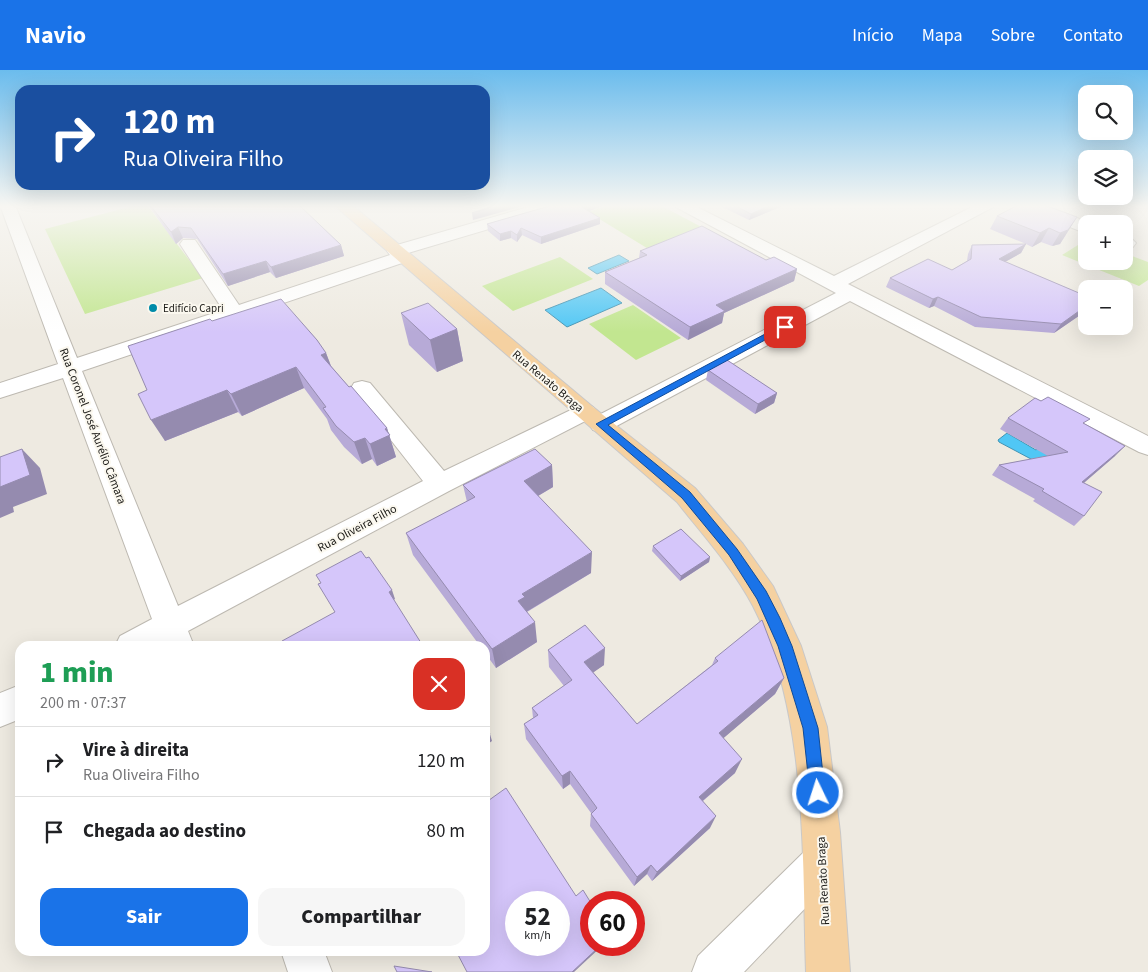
<!DOCTYPE html>
<html lang="pt">
<meta charset="utf-8">
<style>
:root{--surface:#fff;--page:#f6f6f6;--text:#202124;--muted:#757577;--line:#e0e0e0;--accent:#1a73e8}
body{margin:0;font-family:"Source Sans 3",sans-serif;background:var(--page);color:var(--text);height:100vh;display:flex;flex-direction:column;font-size:19px;white-space:nowrap}
*{box-sizing:border-box;margin:0}
p{font-size:16px;color:var(--muted)}
.icon{flex:none;width:28px;height:28px;fill:none;stroke:currentColor;stroke-width:2;stroke-linecap:round;stroke-linejoin:round}
.map{position:relative;flex:1;overflow:hidden}
.sheet{position:absolute;left:15px;top:571px;width:475px;height:315px;display:flex;flex-direction:column;background:var(--surface);border-radius:15px;box-shadow:0 5px 20px #0002}
.sheet>*{flex:none}
.banner{position:absolute;left:15px;top:15px;width:475px;height:105px;border-radius:15px;box-shadow:0 5px 20px #0002;background:#1a4fa0;color:#fff;overflow:hidden}
.fabs{position:absolute;left:1078px;top:15px;display:grid;gap:10px}
.fabs a{display:grid;place-items:center;width:55px;height:55px;border-radius:10px;background:var(--surface);box-shadow:0 5px 20px #0002;font-size:25px}
.speed{position:absolute;left:505px;top:821px;display:flex;gap:10px;font-size:25px;font-weight:700;text-align:center}
.speed>*{display:grid;place-content:center;width:65px;height:65px;border-radius:50%;background:var(--surface);box-shadow:0 5px 20px #0002;line-height:1}
.speed small{font-size:12px;font-weight:400}
.speed .limit{border:8px solid #d22;background:#fff;color:#111}
.pin{position:absolute;display:grid;place-items:center;width:42px;height:42px;color:#fff;margin:-21px;border-radius:10px;box-shadow:0 2px 8px #0006}
.me{position:absolute;width:55px;margin:-28px;rotate:356deg;stroke-linejoin:round;filter:drop-shadow(0 0 4px #0008)}
.turn{display:flex;align-items:center;gap:18px;height:105px;padding:0 25px;font-size:22px}
.turn .icon{width:65px;height:65px;stroke-width:2.5}
.turn b{display:block;font-size:35px;line-height:42px}
.round{display:grid;place-items:center;flex:none;width:52px;height:52px;border-radius:15px;background:var(--page)}
.head{display:flex;align-items:center;justify-content:space-between;height:85px;padding:0 25px}
h1{font-size:30px;font-weight:800;line-height:38px;color:#1e9e55}
.primary-button{display:flex;gap:10px;margin-top:auto;padding:10px 25px}
.primary-button a{flex:1;height:58px;border-radius:15px;background:var(--accent);color:#fff;font-size:20px;font-weight:800;line-height:58px;text-align:center}
.primary-button a+a{background:var(--page);color:var(--text)}
ul{padding:0;list-style:none}
li{display:flex;align-items:center;gap:15px;height:70px;padding:0 25px;border-top:1px solid var(--line)}
li div{flex:1}
li b{display:block;font-size:19px}
li em{font-style:normal}
header{display:flex;align-items:center;gap:30px;box-sizing:border-box;height:70px;padding:0 25px;background:var(--accent);color:#fff}
header strong{font-size:24px}
nav{display:flex;gap:28px;margin-inline-start:auto;font-size:18px}
.map>svg:first-child{display:block}
</style>
<header>
<strong>Navio</strong>
<nav><a>Início</a><a>Mapa</a><a>Sobre</a><a>Contato</a></nav>
</header>
<div class="map">
<svg width="1148" height="902" viewBox="0 0 1148 902">
<rect width="100%" height="100%" fill="#eeeae1"/>
<path fill="#c2e690" d="M137,135H147L203,208L85,244L45,159Z
M608,135H660L709,161L655,183L588,142Z
M1086,170V191H1124V183L1148,192V210L1139,216L1062,185Z
M560,187L593,209L513,241L482,216Z
M633,235L681,268L636,290L589,254Z"/>
<path fill="#50c7f5" stroke="#4093b3" d="M619,185L629,191L597,204L588,198Z
M601,218L622,233L567,257L545,240Z
M1007,363L1036,380L1047,371L1055,391L1046,397L999,372L998,370Z"/>
<g fill="none" stroke-linecap="round" stroke-linejoin="round">
<g stroke="#bdb9b1" stroke-width="2">
<path id="minor" d="M0,135H15L77,288L223,240L180,174L183,170H195L239,235L390,185L387,181L390,177L535,135H562L560,138L408,183L411,187L408,191L82,301L178,536L423,411L354,323L351,318L354,313L362,311L370,313L444,401L577,337L585,334L593,337L597,342L593,347L449,421L188,561L194,576H115L120,566L152,549L63,308L0,328V313L58,294Z
M672,135H693L834,206L976,135H997L848,214L1148,366V385L1139,382L850,231L609,360L601,362L593,360L589,354L593,348L836,223Z
M1020,135H1044L1092,154H1086V162L1080,161L1022,138Z
M1124,166L1130,167L1136,173L1133,177H1124Z
M20,615V649L0,657V623Z
M822,772L836,778L842,792L836,806L744,902H692L698,886L808,778Z
M281,881H324L332,902H288Z"/>
</g>
<g stroke="#c9c8c8" stroke-width="2">
<path id="major" d="M334,135H352L593,337L695,418L743,474L773,516L801,576L827,657L840,762L850,902H806C802,785 808,643 753,536C733,498 703,465 677,432Z"/>
</g>
<use href="#minor" fill="#fff" fill-rule="evenodd"/>
<use href="#major" fill="#f5d1a1" fill-rule="evenodd"/>
</g>
<path fill="#b7aad7" d="M148,135H299L341,175L344,186L276,208L270,202L228,216L197,169L183,168L176,174Z
M553,135H605L589,141L600,148V154L541,174L522,165L517,172L511,168L500,171L488,161L487,154Z
M718,135H785L749,150Z
M997,146L1077,147L1060,174L1052,176L1041,172L1032,177L1026,174L1021,183L1005,192L1086,226V241L1054,263L975,257L934,236L929,238L886,217L890,208L952,200L967,191L968,184L972,175L1026,174L990,159Z
M640,181L766,190L797,199L794,211L724,243L722,253L688,270L605,214V202L639,188Z
M401,243L457,259L463,291L437,302L409,275Z
M212,251L326,283L331,296L349,317L387,358L396,387L377,396L372,389L362,394L344,377L331,360L327,349L304,318L242,346L238,342L165,371L147,320Z
M708,300L777,323L774,333L755,344L706,310Z
M1008,348L1085,354L1115,386L1084,413V446L1074,456L1033,431L1035,429L992,405L999,395L1048,386L1000,359Z
M552,395L553,417L538,426L591,503L527,542L537,572L496,598L485,583V576H480L413,485L406,463L467,432L463,415Z
M653,476L710,487L709,492L680,511L652,481Z
M548,580L604,595L593,602L637,654L712,595L715,588L784,608L775,624L723,668L735,703L703,731L710,758L652,811L647,804L634,816L590,756L591,743L570,714L563,719L526,669L524,654L533,648L532,638L564,616L549,597Z"/>
<path fill="#958baf" d="M501,135H527L473,150L472,143Z
M586,135H605L582,144V137Z
M771,135H785L749,150L751,144Z
M1077,147L1060,174L1052,176L1060,163Z
M600,148V154L541,174V167Z
M178,157L183,168L176,174L171,162Z
M521,158L522,165L517,172V165Z
M1049,158L1041,172L1032,177L1040,163Z
M511,161V168L500,171V164Z
M1026,174L1021,183L994,198L999,189Z
M341,175L344,186L276,208L271,197Z
M266,191L270,202L228,216L223,204Z
M797,199L794,211L724,243L722,253L688,270L690,257L716,235Z
M938,227L934,236L929,238L933,229Z
M1086,236V241L1054,263L1061,254Z
M457,259L463,291L437,302L430,270Z
M326,283L334,304L321,285Z
M296,297L304,318L242,346L231,324Z
M227,320L238,342L165,371L151,350Z
M777,323L774,333L755,344L758,334Z
M387,358L396,387L377,396L370,374L385,359Z
M365,368L372,389L362,394L354,372Z
M1125,376L1115,386L1073,422L1082,412Z
M22,379L40,398L47,424L13,437L14,442L0,448V417Z
M552,395L553,417L526,433L524,411Z
M592,482L591,503L526,542L518,531L522,524Z
M710,487L709,492L680,511L681,506Z
M392,520L395,529L392,531L389,522Z
M535,552L537,572L496,598L492,579Z
M605,578L604,595L584,609V592Z
M784,608L775,624L712,678L719,663Z
M490,664L492,671L485,676V668Z
M742,689L735,703L693,739L699,727Z
M570,701V714L563,719L562,706Z
M716,746L710,758L652,811L657,802Z
M651,795L647,804L634,816L637,807Z
M601,875H603L574,902H572Z"/>
<path fill="#d5c6fa" stroke="#958baf" fill-rule="evenodd" d="M150,135H299L341,175L271,197L266,191L223,204L191,158L178,157L171,162Z
M496,135H501L472,143Z
M553,135H586L582,137L600,148L541,167L521,158L517,165L511,161L500,164L487,154Z
M734,135H771L751,144Z
M1018,135H1044L1077,147L1068,160L1060,163L1049,158L1040,163L997,146Z
M702,156L766,190L774,187L797,199L716,235L725,241L690,257L605,202L647,185L640,181Z
M1026,174L999,189L1086,226V236L1061,254L981,247L938,227L933,229L890,208L928,189L952,200L971,189L972,175Z
M281,229L317,270L326,283L321,285L349,317L351,316L387,358L385,359L390,365L370,374L365,368L354,372L336,356L323,338L326,337L296,297L231,324L227,320L151,350L138,324L147,320L128,276L210,249L212,251Z
M428,233L457,259L430,270L401,243Z
M727,290L777,323L758,334L708,300Z
M1048,327L1090,349L1083,353L1125,376L1082,412L1102,422L1084,446L1042,421L1044,419L999,395L1068,382L1008,348L1035,328L1041,331Z
M22,379L30,405L0,417V387Z
M535,379L552,395L524,411L592,482L522,524L525,527L518,531L535,552L492,579L406,463L475,427L463,415Z
M681,459L710,487L681,506L653,476Z
M361,481L366,488L369,487L392,520L389,522L423,576H285L282,571L335,542L318,514L321,513L316,505Z
M762,550L784,608L719,663L742,689L699,727L716,746L657,802L651,795L637,807L591,744L597,738L570,701L562,706L524,654L538,645L532,638L572,610L548,580L585,555L605,578L584,592L637,654L718,591L715,588Z
M485,656L490,664L485,668Z
M506,718L576,826L583,820L591,833V875H601L572,902H467L456,881H485V733ZM516,832H559V875H516Z
M394,896L432,902H397Z"/>
<linearGradient id="sky" x2="0" y2="1"><stop stop-color="#6bbced"/><stop offset="0.52" stop-color="#f7f6f2"/><stop offset="1" stop-color="#f7f6f2" stop-opacity="0"/></linearGradient>
<rect width="1148" height="262" fill="url(#sky)"/>
<path fill="#1a73e8" stroke="#114b97" d="M782,255L789,257L608,355L690,422L737,479L766,521L780,548L792,576L818,658L825,723L823,728L818,730L812,728L810,723L803,658L778,576L757,529L729,485L682,428L596,354Z"/>
<circle fill="#008ba9" stroke="#fbf8ef" stroke-width="2" cx="153" cy="238" r="5"/>
<g text-anchor="middle" stroke-width="4" stroke-linejoin="round" paint-order="stroke">
<g font-size="11" fill="#1c1b18" stroke="#fbf8ef" text-anchor="start">
<text x="163" y="242">Edifício Capri</text>
</g>
<g font-size="12" fill="#1c1b18" stroke="#fbf8ef">
<text transform="translate(548 311) rotate(40)" y="4">Rua Renato Braga</text>
<text transform="translate(93 356) rotate(69)" y="4">Rua Coronel José Aurélio Câmara</text>
<text transform="translate(357 458) rotate(-28)" y="4">Rua Oliveira Filho</text>
<text transform="translate(823 811) rotate(-93)" y="4">Rua Renato Braga</text>
</g>
</g>
</svg>
<div class="fabs">
<a><svg class="icon" aria-label="search" viewBox="0 0 24 24"><circle cx="10" cy="10" r="6"/><path d="M15 15l6 6"/></svg></a>
<a><svg class="icon" aria-label="layers" viewBox="0 0 24 24"><path d="M12 4l9 5-9 5-9-5zM3 14l9 5 9-5"/></svg></a>
<a>+</a>
<a>−</a>
</div>
<div class="speed"><div>52<small>km/h</small></div><div class="limit">60</div></div>
<div class="pin" style="left:785px;top:257px;background:#d93025"><svg class="icon" aria-label="arrive" viewBox="0 0 24 24"><path d="M6 21V4h12l-3 4 3 4H6"/></svg></div>
<svg class="me" style="left:818px;top:723px" viewBox="-20 -20 40 40"><circle r="17" fill="#1a73e8" stroke="#fff" stroke-width="3"/><path d="M0-11L8 9 0 5-8 9z" fill="#fff"/></svg>
<div class="banner">
<div class="turn"><svg class="icon" aria-label="right" viewBox="0 0 24 24"><path d="M7 20v-9h11M14 6l5 5-5 5"/></svg><div><b>120 m</b>Rua Oliveira Filho</div></div>
</div>
<section class="sheet">
<div class="head"><div><h1>1 min</h1><p>200 m · 07:37</p></div><a class="round" style="background:#d93025;color:#fff"><svg class="icon" aria-label="close" viewBox="0 0 24 24"><path d="M6 6l12 12M18 6L6 18"/></svg></a></div>
<ul>
<li><svg class="icon" aria-label="right" viewBox="0 0 24 24"><path d="M7 20v-9h11M14 6l5 5-5 5"/></svg><div><b>Vire à direita</b><p>Rua Oliveira Filho</p></div><em>120 m</em></li>
<li><svg class="icon" aria-label="arrive" viewBox="0 0 24 24"><path d="M6 21V4h12l-3 4 3 4H6"/></svg><div><b>Chegada ao destino</b></div><em>80 m</em></li>
</ul>
<div class="primary-button"><a>Sair</a><a>Compartilhar</a></div>
</section>
</div>
